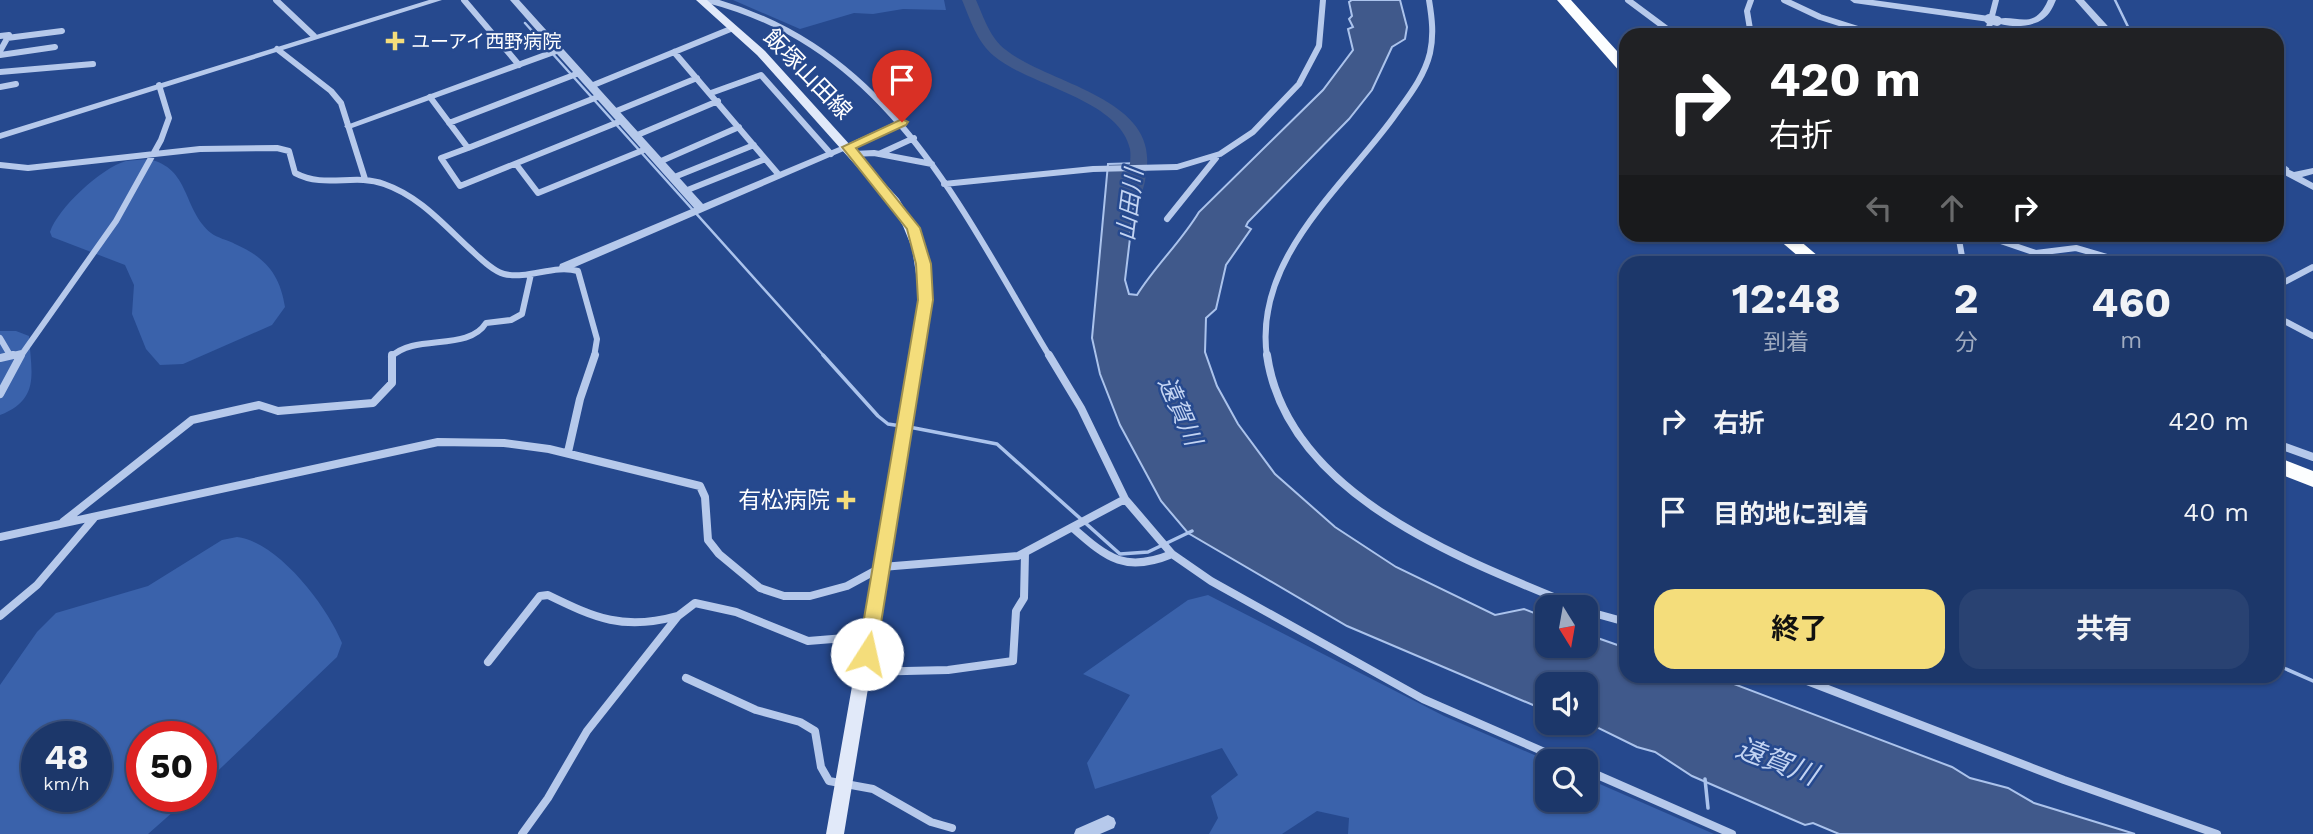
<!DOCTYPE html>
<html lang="ja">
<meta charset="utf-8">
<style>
:root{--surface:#1c376a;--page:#294272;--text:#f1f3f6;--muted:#a0acc1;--line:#3a517e;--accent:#f4dd7b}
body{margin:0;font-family:"Work Sans","Noto Sans JP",sans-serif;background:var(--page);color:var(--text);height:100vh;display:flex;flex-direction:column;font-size:26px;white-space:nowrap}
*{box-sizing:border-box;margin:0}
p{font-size:23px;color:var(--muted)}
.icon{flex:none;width:38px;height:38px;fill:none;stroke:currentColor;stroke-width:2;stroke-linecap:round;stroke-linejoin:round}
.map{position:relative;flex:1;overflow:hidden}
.drawer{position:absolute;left:1619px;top:256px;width:665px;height:427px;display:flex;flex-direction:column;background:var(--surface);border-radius:21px;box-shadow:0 2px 5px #0004,0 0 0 2px var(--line)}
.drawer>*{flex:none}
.hud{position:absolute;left:1619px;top:28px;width:665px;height:214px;border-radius:21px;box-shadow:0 2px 5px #0004,0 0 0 2px var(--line);background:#202124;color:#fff;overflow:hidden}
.needle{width:46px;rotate:169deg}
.fabs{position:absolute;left:1535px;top:595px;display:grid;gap:14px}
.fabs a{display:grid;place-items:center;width:63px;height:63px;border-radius:14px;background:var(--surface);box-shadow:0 2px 5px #0004,0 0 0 2px var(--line);font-size:35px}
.speed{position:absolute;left:21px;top:721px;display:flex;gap:14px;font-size:35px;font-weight:700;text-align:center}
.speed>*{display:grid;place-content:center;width:91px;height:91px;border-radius:50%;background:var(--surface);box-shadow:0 2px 5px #0004,0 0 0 2px var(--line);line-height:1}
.speed small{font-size:18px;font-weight:400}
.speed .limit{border:10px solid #d22;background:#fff;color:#111}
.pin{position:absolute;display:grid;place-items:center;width:60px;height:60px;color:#fff;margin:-72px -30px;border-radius:50% 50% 50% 0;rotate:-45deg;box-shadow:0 0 7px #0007}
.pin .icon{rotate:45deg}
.me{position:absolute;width:77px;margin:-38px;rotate:10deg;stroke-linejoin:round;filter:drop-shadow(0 0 5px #0008)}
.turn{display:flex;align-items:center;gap:24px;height:147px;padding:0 35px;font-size:32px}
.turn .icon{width:91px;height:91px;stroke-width:2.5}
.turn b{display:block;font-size:49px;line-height:60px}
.lanes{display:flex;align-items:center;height:66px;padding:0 35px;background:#0003;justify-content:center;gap:35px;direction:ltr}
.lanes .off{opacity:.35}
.eta{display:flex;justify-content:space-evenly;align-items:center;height:119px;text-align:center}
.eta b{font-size:42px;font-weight:700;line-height:49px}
.action{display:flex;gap:14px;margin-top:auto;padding:14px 35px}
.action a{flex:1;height:80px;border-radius:21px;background:var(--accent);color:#111;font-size:28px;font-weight:700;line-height:80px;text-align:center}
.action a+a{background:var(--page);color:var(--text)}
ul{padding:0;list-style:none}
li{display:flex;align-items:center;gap:21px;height:91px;padding:0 35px}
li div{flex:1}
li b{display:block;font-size:26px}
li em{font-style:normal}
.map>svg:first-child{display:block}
</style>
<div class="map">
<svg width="2313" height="834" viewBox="0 0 2313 834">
<rect width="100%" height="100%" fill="#26498e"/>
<path fill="#3a62ab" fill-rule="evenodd" d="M733,0H944L946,10L903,9L873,14L854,13L800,29Z
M148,159C191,168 182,209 211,233C217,238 228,240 235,244C265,257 280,274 285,307L272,325L183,364L160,365L146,349L132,314L134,285L125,265L52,237L50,232C58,208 101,168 126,161C133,160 141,160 148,159Z
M0,331H16L29,336C31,372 41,399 0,415Z
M237,537C278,542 327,606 342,643L337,657L201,787V737H142V796H191L148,834H0V685L37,632L56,613L148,586L222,540ZM37,737H96V796H37Z
M1208,595L1444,716L1548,761L1547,800H1586V778L1714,834H1348L1349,818L1317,811L1282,834H1209L1218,818L1211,796L1238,775L1222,748L1095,789L1087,763L1130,695L1083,674L1188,600Z"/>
<path fill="#40598b" stroke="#abc3ec" stroke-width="2" d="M1352,0H1400L1407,27L1405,39L1392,47L1372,90L1349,119L1248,222L1246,226L1251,229L1226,265L1216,309L1206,318L1205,352L1217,386L1238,424L1275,474L1335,527L1396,567L1495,615L1524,609L1547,618V646H1586V634L1626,648V676H1713L1952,767L1970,778L2008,788L2034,803L2135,834H1839L1813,823L1805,825L1692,776L1655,752L1637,747L1586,722V684H1547V710L1540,708L1347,626L1188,533L1161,501L1120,425L1100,374L1092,338L1108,164L1139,163L1125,280L1129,294L1137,295C1155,266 1181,242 1199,212L1323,90L1353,50L1348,29L1353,27L1349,19L1352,16L1349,2Z"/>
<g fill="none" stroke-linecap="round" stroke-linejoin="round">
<path stroke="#abc3ec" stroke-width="2.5" d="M2115,0L2132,35
M525,23L825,357
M2277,160L2288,169"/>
<path stroke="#abc3ec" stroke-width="3.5" d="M823,355L878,416L888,424L901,426
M909,427L997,444L1120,554L1148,552L1192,531
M2277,665L2313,681
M1705,779L1708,808"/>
<path fill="#40598b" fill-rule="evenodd" d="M962,0H976C984,18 990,38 1006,50C1047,83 1153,97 1147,165C1146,175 1145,187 1140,196H1128L1125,192C1127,179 1132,162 1130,149C1119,99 1029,86 994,56C977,42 970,19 962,0Z"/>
<path stroke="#b6c9eb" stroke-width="6" d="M276,0L314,36
M464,0L519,65
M708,0C890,47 961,210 1050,357
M1628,0L1675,35
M1751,0L1747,11L1751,35
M1784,0L1820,17L1877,35
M1987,35L1996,0
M0,36L9,35L0,51
M7,38L62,31
M277,49L331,91L341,103L365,179
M674,52L779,175
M0,55L55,47
M0,72L93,64
M591,86L733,28
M0,87L16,84
M711,93L761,75L831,154
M430,97L468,148L441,158L460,186L621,121
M614,112L697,78
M449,123L579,73
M635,136L718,101
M848,147L902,122
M468,148L600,96
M854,154L874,153L932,164
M879,154L914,138
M659,162L739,127
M516,164L538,193L646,149
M0,165L28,168L200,149L277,148L289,151L295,173C325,189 354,173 384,184C419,196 443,224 469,248C478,256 492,271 504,274C529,280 553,264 578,271L597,339L594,357
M672,178L754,145
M944,184L1093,169L1177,167L1220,154L1253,132L1299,84L1319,46L1323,0
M685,191L765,159
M1167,219L1216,158
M1958,234L1963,262
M1980,234L2036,253L2076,248L2124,262
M2277,286L2313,267
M2277,317L2313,336
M0,338L10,355
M5,357L22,353
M20,357L116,221L161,140L169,118L159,85
M391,357C415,333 468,352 486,323L511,320L522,314L531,274
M1267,357C1253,260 1341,189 1393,118C1407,98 1424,78 1430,53C1434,35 1432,18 1429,0"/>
<path stroke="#b6c9eb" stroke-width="8" d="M1049,355L1081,408L1125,499L1172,554L1211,581L1423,699L1565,761
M1267,355C1287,496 1464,560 1578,607
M0,358L13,355
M0,394L21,355
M2277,444L2313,457
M568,452L580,399L595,355
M63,522L192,420L259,405L278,411L373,403L392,383V355
M1073,528C1108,559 1126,573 1172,554
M0,537L438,442L504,443L549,449L700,486L705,497L708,540L719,554L760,588L784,596H810L847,586L882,567L1018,556L1125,499
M1586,611L1626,622
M0,616L37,585L94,518
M488,662L540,596L548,595C595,618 624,631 677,616
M864,672L948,670L1013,661L1016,611L1024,598L1025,553
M1794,676L2064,780L2217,834
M686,678L756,710L800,722L815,731L821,767L829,781L873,789L931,822L952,828
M1586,770L1732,834
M522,834L548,798L587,731L678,616L695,603L736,612L808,641L870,636"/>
<path fill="#b6c9eb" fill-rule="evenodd" d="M429,0H442L0,139V133Z
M510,0H519L703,204L844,145L848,144L853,147L568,270H560L559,267L560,264L694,208L557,54L352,128H346L344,126L553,49Z
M1850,0H1873L1989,16L1993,19L1989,22L1854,3Z
M2048,0H2056C2053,7 2050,14 2043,19C2031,28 2005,28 1993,21C2012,10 2033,35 2048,0Z
M2075,0H2084L2116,35H2106Z
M2277,164L2294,172L2313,168V174L2302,177L2313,183V190L2277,171Z
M1108,815L1114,818L1116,823L1114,828L1100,834H1074L1076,829Z"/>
<path fill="#e1e9f9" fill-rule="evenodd" d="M696,0H707L765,51L899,199L915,226L924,248L932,300L844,834H826L920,300L912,248L903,226L891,205L757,55Z"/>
<path fill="#fcfeff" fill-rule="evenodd" d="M1557,0H1571L1626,61V74L1621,73Z
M1772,234H1792L1825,262H1805Z
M2277,457L2313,471V487L2277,473Z"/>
<path stroke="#b6c9eb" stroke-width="10" d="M1989,19L1997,21"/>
</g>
<path fill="#f4dd7b" stroke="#9f9050" stroke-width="2" d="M902,119L908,122L906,125L856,148L920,228L931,264L933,300L876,654L873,660H860L858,654L918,300L916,264L907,229L842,147Z"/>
<g fill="#f4dd7b" stroke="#26498e" stroke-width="2.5">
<path d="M391.5 30.5h7v7h7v7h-7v7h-7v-7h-7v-7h7z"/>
<path d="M842.5 489.5h7v7h7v7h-7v7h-7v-7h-7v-7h7z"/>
</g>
<g text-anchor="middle" stroke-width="5" stroke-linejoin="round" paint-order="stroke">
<g font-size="19" fill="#fff" stroke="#26498e" text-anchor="start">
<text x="411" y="48">ユーアイ西野病院</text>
</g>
<g font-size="23" fill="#fff" stroke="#26498e">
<text transform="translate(808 74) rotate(46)" y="8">飯塚山田線</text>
</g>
<g font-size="23" fill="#fff" stroke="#26498e" text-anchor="end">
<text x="830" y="508">有松病院</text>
</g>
<g font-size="24" font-style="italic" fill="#c2d3f2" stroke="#26498e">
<text transform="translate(1130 205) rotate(-83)" y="8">山田川</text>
<text transform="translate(1180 411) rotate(66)" y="8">遠賀川</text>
</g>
<g font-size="28" font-style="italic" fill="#c2d3f2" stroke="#26498e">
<text transform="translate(1777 761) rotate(21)" y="10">遠賀川</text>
</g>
</g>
</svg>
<div class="fabs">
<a><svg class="needle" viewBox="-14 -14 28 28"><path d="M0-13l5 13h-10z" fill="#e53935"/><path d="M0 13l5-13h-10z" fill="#a0acc1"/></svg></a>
<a><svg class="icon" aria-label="sound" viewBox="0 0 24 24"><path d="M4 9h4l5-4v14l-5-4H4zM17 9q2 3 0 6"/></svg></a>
<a><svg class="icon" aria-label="search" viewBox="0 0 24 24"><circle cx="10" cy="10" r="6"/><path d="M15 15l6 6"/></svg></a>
</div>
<div class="speed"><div>48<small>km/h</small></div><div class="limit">50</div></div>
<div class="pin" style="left:902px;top:122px;background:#d93025"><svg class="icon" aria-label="arrive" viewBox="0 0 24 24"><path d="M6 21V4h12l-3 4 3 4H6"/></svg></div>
<svg class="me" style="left:867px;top:654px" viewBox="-20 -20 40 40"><circle r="19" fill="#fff"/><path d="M0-13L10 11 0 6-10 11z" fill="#f4dd7b"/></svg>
<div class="hud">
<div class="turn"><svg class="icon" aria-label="right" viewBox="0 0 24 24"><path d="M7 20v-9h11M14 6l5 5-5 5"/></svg><div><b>420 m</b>右折</div></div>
<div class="lanes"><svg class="icon off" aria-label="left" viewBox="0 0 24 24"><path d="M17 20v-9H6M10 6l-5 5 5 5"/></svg><svg class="icon off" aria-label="ahead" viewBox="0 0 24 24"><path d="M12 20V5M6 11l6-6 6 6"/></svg><svg class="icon" aria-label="right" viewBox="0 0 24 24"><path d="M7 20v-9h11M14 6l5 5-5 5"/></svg></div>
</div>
<section class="drawer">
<div class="eta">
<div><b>12:48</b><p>到着</p></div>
<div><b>2</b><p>分</p></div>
<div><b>460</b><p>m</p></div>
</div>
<ul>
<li><svg class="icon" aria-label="right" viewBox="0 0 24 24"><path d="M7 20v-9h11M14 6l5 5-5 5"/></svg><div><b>右折</b></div><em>420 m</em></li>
<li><svg class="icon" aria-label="arrive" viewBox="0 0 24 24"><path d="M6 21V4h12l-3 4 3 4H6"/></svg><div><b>目的地に到着</b></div><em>40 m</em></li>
</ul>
<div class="action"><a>終了</a><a>共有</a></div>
</section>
</div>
